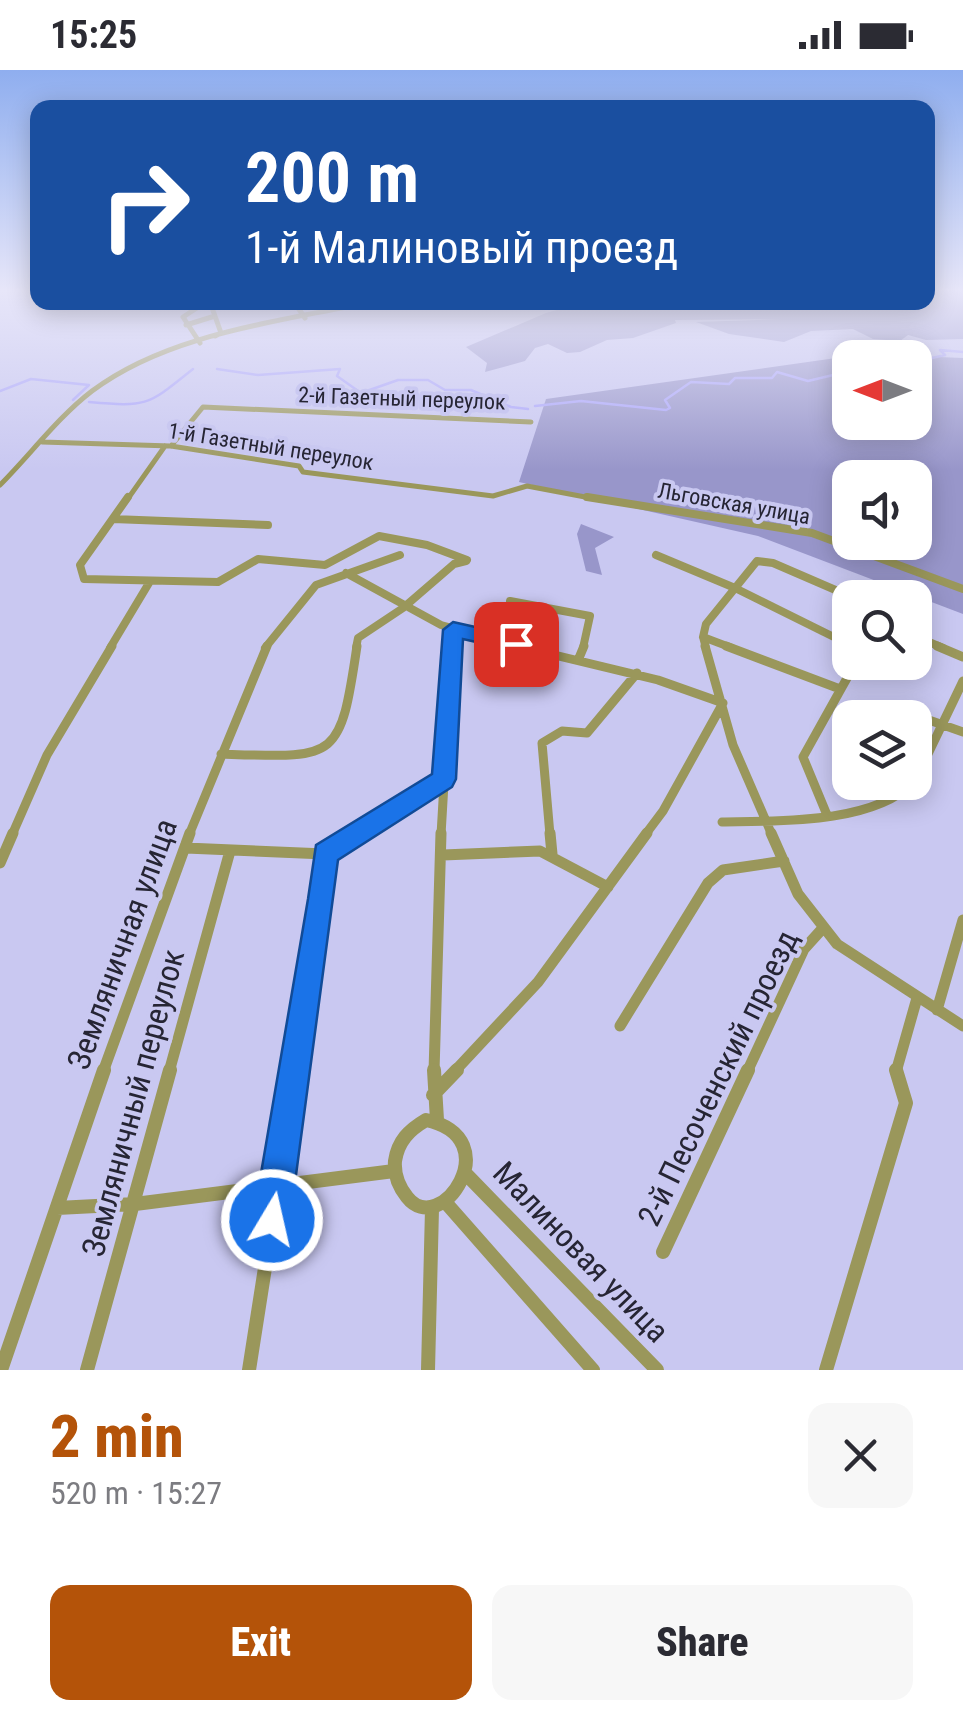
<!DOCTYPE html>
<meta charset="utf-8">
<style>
:root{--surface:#fff;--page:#f7f7f7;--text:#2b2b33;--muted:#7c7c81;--accent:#b45309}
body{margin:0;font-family:"Roboto Condensed",sans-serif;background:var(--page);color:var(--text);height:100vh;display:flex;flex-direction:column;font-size:38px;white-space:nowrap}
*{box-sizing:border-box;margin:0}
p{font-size:32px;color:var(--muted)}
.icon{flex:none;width:55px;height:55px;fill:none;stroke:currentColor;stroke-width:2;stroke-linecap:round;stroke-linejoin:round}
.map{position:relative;height:1300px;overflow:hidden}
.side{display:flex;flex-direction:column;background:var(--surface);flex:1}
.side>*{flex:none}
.banner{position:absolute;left:30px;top:30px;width:905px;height:210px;border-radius:20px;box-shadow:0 5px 25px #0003;background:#1a4fa0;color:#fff;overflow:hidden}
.needle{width:65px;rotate:270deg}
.buttons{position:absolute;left:832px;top:270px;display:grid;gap:20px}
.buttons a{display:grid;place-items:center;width:100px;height:100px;border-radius:20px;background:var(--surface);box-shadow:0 5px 25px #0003;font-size:50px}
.pin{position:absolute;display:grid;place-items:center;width:85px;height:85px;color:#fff;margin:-42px;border-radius:20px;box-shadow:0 5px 15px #0006}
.me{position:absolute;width:110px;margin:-55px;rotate:9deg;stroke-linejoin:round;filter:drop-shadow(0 0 8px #0008)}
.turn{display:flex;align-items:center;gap:35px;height:210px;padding:0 50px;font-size:45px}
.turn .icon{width:130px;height:130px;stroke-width:2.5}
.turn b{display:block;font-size:70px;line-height:85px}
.round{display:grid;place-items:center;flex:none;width:105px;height:105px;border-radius:20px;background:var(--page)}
.head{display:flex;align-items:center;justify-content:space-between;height:170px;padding:0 50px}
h1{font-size:60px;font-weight:800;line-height:75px;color:var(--accent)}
.button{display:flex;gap:20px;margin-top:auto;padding:20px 50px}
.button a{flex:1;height:115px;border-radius:20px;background:var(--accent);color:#fff;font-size:40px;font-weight:800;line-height:115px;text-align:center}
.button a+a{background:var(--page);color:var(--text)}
.status{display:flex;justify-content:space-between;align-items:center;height:70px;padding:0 50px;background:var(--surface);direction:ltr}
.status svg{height:28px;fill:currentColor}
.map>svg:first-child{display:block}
</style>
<div class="status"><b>15:25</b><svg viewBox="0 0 49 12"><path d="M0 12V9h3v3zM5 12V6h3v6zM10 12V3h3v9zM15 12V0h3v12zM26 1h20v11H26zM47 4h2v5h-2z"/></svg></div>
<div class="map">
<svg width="963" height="1300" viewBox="0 0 963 1300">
<rect width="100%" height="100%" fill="#c9c8f1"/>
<path fill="#9896ca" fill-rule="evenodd" d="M928,218H963V269L926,270L908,265L900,271L873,269L853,259L811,261L784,272L729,264L696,252L782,249L675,250L676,253L633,268L607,270L580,282L567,283L548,274L535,278L525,291L485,302L487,293L466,277L546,243L581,233L928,232Z
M864,284L963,288V544L758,466L519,412L546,329ZM850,288H915V352H850ZM850,408H915V472H850Z
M581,454L614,467L595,478L602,505L586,501L577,464Z"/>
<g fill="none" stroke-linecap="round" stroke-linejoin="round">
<path stroke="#aba6fa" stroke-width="2.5" d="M915,292L945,285L940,280L963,282
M217,299L258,305L340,299L337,306L361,323L398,310H428L445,320H471L511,337L528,339
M0,321L31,309L89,315L73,330
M89,332C148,337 147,336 193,299
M535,336L581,331L666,340L670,338L665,330L691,312L729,314L735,308H772L777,302L808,311L850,301"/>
<path stroke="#9a975b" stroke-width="5" d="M210,232L221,263L215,266
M294,232L305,248
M186,255L215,246
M200,273L183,247L206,232
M42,372L171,376L299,396L303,402L493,426L527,416L601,430
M171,376L203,337L531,352
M0,415C30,385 58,347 92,321C169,263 279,252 370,232
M127,430L165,376"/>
<path stroke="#9a975b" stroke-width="8" d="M128,427L80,495L84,509L218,512L258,489L325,495L379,466L427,475L467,490
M587,427L812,463L963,519
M113,449L268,455
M656,485L735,518L850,575
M346,503L441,555L527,578
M510,531L590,546L583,578
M915,566L943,578
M703,567L732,578
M110,578L149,513
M265,578L316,515L400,485
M356,578L358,568L403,538L454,494L466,491
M452,578L453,559
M706,578L703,567L706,554L757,491L773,493L854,528"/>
<path stroke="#9a975b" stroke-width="9" d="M517,576L658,610L723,633
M705,576L733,675L772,765
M726,576L840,619
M937,576L963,587
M579,588L584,576
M909,643L963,662
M221,684C337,688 340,692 357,576
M915,711L963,611
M827,745L803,687L856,592
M722,752C778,751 873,754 914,712
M12,765L47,685L112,576
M189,765L267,576
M354,765L443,709
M441,765L452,576
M550,765L542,673L562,661L587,663L637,603
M645,765L663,741L723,633"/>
<path stroke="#9a975b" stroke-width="11" d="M550,763L552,784
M771,763L798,824L837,874L963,956
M186,778L325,784L358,763
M443,785L540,781L608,817
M0,793L13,763
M937,940L963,850
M620,956L708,813L723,800L784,791
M103,1002L190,763
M169,1002L230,781
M295,1002L322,829L325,784
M434,1002L441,763
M454,1002L538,912L647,763
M747,1002L804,879L823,858
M896,1002L917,928"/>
<path stroke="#9a975b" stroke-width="14" d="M434,1000L437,1050
M433,1025L457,1000
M426,1050C510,1068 440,1170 407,1127C399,1117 394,1104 395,1091C398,1071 409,1060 426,1050Z
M465,1103L657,1300
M447,1134L593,1300
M57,1138L135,1134L394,1101
M663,1182L748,1000
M1,1300L104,1000
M87,1300L170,1000
M249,1300L296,1000
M428,1300L432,1139
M826,1300L906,1033L896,1000"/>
</g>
<linearGradient id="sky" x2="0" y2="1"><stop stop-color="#8faeef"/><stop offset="0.55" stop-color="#e7e6f9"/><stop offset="1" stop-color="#e7e6f9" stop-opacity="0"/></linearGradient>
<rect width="963" height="400" fill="url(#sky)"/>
<path fill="#1a73e8" stroke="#114b97" stroke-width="2.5" d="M453,552L516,566L527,574L516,581L463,569L456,709L452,717L338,790L290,1150L285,1163L272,1169L259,1163L253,1150L308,829L316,775L432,704L443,560Z"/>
<g text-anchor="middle" stroke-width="8" stroke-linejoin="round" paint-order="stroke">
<g font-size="22" fill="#262534" stroke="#c9c8f1">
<text transform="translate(402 328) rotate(2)" y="8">2-й Газетный переулок</text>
<text transform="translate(271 376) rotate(9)" y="8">1-й Газетный переулок</text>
<text transform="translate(734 433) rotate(10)" y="8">Льговская улица</text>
</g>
<g font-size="32" fill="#262534" stroke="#c9c8f1">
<text transform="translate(122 874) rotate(-70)" y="11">Земляничная улица</text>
<text transform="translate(718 1008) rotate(-64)" y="11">2-й Песоченский проезд</text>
<text transform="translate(133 1033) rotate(-75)" y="11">Земляничный переулок</text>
<text transform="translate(581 1182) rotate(46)" y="11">Малиновая улица</text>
</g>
</g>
</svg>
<div class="buttons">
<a><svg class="needle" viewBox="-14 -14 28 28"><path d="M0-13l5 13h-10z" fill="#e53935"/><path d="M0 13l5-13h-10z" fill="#7c7c81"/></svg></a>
<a><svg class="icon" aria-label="sound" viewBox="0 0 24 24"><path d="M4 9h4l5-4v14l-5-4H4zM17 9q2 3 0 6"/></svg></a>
<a><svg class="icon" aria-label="search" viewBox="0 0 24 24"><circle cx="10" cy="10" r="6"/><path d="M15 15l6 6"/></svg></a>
<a><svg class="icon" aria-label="layers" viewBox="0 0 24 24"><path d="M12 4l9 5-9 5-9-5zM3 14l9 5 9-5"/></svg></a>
</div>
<div class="pin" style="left:516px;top:574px;background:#d93025"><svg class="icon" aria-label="arrive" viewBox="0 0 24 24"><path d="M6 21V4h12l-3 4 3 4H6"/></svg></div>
<svg class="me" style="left:272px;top:1150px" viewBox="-20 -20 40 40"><circle r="17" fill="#1a73e8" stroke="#fff" stroke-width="3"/><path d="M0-11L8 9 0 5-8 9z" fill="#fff"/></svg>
<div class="banner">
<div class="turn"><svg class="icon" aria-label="right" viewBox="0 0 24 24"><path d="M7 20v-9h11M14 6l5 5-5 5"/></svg><div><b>200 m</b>1-й Малиновый проезд</div></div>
</div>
</div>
<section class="side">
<div class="head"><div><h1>2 min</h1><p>520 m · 15:27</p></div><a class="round"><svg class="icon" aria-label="close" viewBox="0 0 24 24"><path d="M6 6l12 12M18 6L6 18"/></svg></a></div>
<div class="button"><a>Exit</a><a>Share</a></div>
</section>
